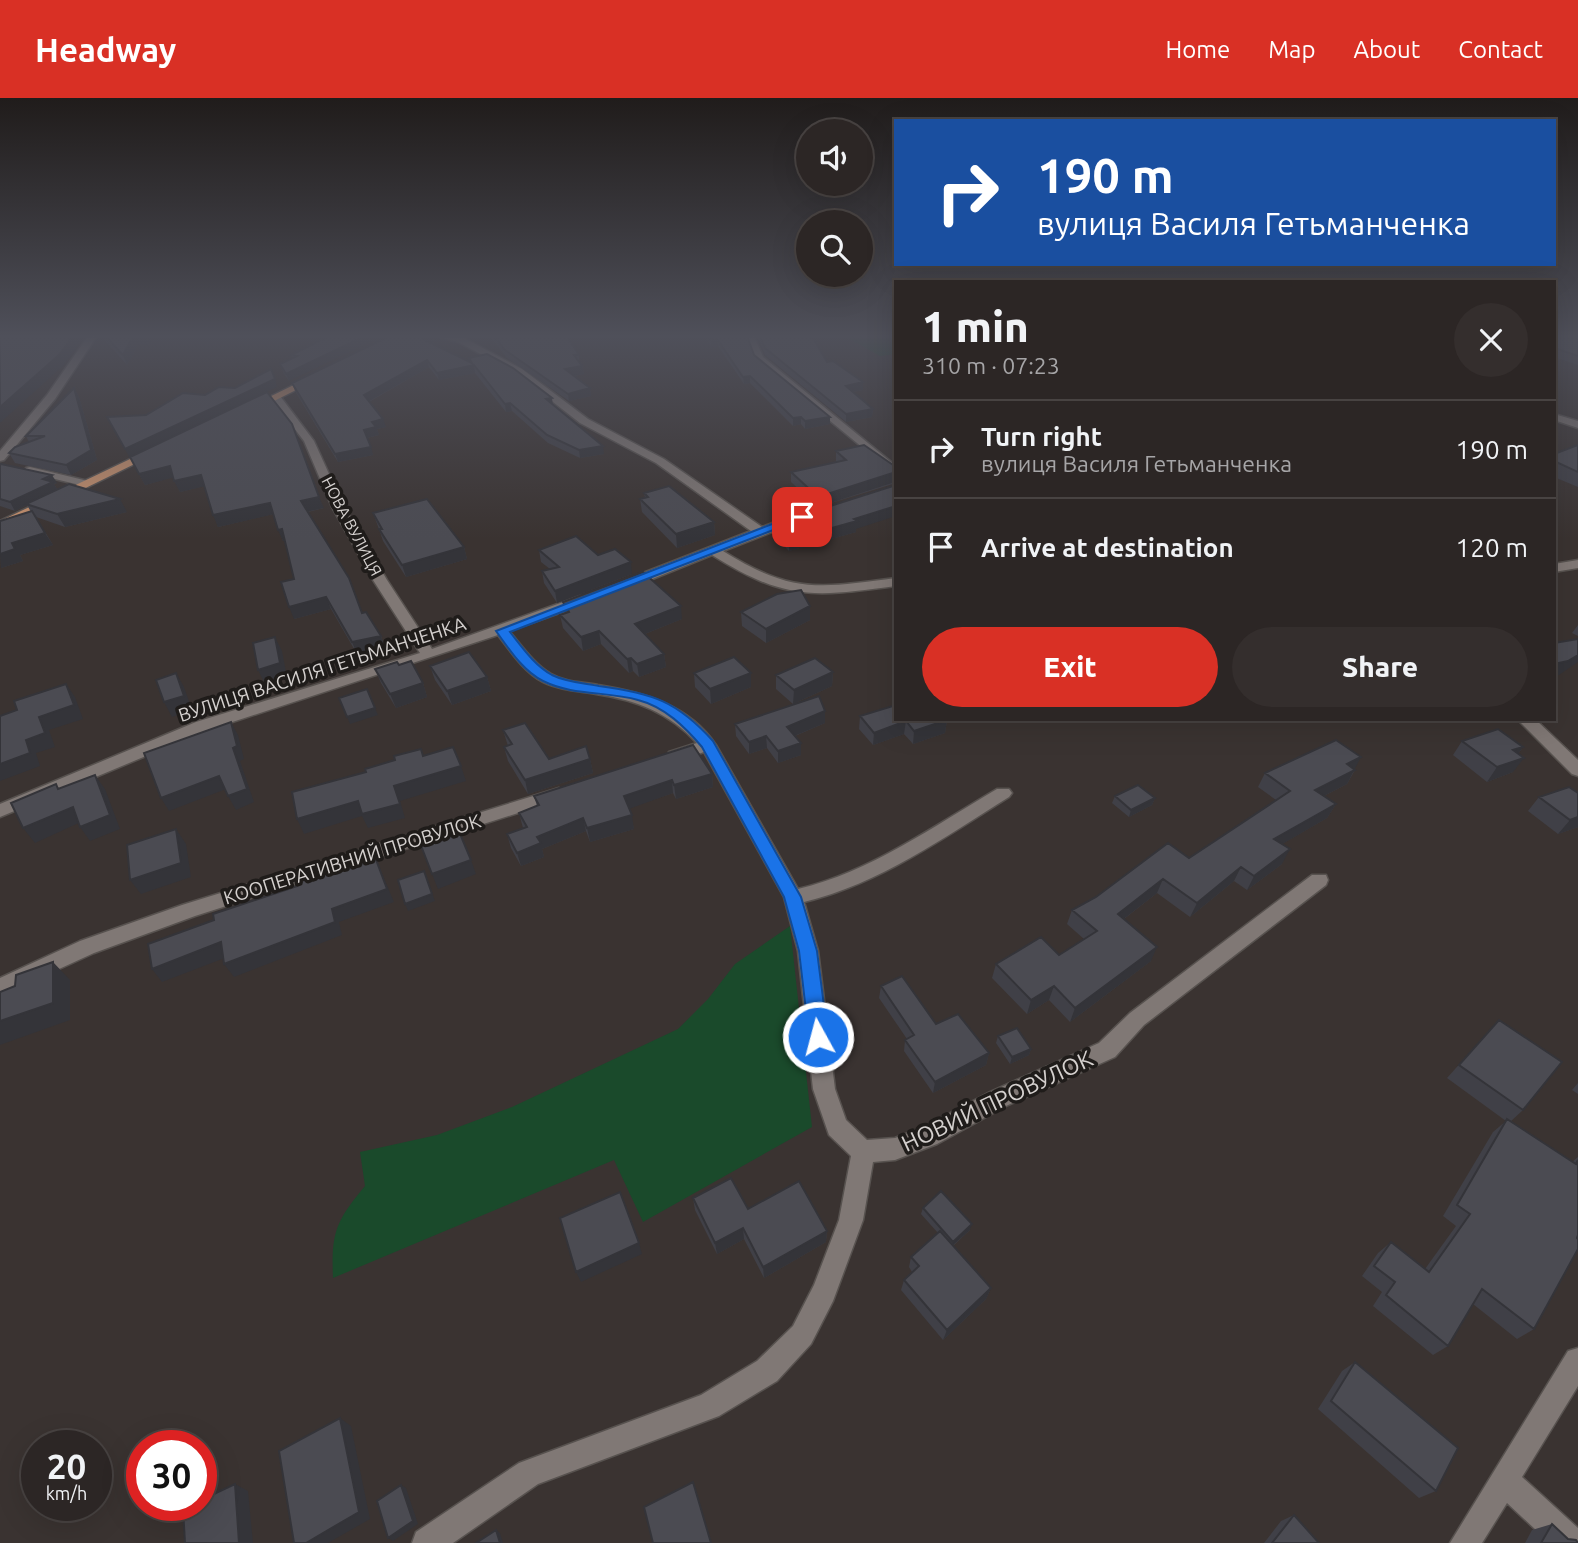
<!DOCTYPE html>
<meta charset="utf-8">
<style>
:root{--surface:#2c2625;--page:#342e2d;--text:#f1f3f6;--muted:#a6a5a7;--line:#484342;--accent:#d93025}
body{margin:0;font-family:Ubuntu,sans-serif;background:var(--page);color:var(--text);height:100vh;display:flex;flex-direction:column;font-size:26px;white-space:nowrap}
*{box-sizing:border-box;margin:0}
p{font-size:23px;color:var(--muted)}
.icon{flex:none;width:38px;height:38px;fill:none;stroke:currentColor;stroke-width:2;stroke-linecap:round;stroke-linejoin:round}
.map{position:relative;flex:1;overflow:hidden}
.details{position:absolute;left:894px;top:182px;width:662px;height:441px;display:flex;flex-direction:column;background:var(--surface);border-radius:0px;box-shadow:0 7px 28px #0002,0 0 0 2px var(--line)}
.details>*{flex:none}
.guide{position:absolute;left:894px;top:21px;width:662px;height:147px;border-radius:0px;box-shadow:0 7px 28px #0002,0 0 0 2px var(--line);background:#1a4fa0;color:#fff;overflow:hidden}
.tools{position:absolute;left:796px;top:21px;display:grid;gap:14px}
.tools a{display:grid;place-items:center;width:77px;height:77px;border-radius:50%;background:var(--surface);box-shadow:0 7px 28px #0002,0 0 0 2px var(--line);font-size:35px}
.speed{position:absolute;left:21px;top:1332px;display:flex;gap:14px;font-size:35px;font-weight:700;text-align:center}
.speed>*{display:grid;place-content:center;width:91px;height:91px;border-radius:50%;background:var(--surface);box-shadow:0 7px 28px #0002,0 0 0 2px var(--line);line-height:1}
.speed small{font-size:18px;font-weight:400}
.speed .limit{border:10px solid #d22;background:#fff;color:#111}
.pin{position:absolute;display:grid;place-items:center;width:60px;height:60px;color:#fff;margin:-30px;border-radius:14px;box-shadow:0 4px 10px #0006}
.me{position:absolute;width:77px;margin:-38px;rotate:353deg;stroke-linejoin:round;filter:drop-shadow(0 0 5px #0008)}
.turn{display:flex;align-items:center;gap:24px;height:147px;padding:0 28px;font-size:32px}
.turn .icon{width:91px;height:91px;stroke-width:2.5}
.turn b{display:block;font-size:49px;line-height:60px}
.round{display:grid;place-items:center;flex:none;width:74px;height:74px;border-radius:37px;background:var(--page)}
.head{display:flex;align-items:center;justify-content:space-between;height:119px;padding:0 28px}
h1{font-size:42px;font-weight:800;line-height:52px}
.button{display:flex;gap:14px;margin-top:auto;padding:14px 28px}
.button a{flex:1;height:80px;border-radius:42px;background:var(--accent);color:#fff;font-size:28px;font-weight:800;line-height:80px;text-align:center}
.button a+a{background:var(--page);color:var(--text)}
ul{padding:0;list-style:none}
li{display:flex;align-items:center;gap:21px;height:98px;padding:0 28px;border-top:2px solid var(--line)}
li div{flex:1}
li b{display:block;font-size:26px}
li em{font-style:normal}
header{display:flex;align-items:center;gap:42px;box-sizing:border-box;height:98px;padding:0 35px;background:var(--accent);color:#fff}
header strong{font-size:33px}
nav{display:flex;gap:38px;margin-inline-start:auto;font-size:24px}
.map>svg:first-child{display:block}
</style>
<header>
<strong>Headway</strong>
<nav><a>Home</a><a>Map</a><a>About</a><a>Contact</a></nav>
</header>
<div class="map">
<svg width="1578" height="1445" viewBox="0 0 1578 1445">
<rect width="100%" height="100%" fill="#3a3331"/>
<path fill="#1a4a2b" d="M844,238H896V256L880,258Z
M790,828L812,1029L643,1124L614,1062L333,1180C331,1134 336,1123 365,1088L360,1054L437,1037L512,1009L678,931L708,901L735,866Z"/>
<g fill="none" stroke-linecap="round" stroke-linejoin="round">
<g stroke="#57524f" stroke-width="3">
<path id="minor" d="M88,238H97L55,301L4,362L0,363V353L47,297Z
M435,238L464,240L522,271L588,321L664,361L762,429L790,418H798V424L723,453C792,496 819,490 896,480V488C814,499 785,503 712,457L630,490H620V484L751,433L656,365L580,325L516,275L458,244Z
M745,238H754L763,259L896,368V377L756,262Z
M272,298H280L314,343L344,409L387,482L432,551L580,498H590V504L509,533C522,548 534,566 551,576C565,584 582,584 598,587C643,594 689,607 716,647L798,791C870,774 934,728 997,691H1009L1012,695L1009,699C945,739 879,786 804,804L818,853L835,991L846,1022L867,1042L895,1040L922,1030L990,994L1099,945L1130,915L1312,777H1326L1328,782L1326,787L1144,927L1115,959L1006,1008L937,1046L895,1062L873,1064L863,1122L833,1203L811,1246L777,1283L719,1318L538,1386L453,1445H412L416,1434L519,1365L701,1297L757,1263L793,1228L814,1187L839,1122L851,1058L829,1037L813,991L798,853L784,799L704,654L675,664L669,662L667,658L669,654L697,645C669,615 637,602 596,596C579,593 559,592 543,584C524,574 511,554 498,537L208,632L0,719V706L196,624L420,555L373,482L332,409L304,343L271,300Z
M1554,316L1578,323V330L1554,322Z
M30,369L88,383L90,385L84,388L26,374V370Z
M1578,462V470L1554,474V466Z
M1517,621H1535L1578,662V678L1572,676Z
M559,690L568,696L565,700L195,818L94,855L0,898V880L80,843L182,807Z
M1578,1250V1288L1522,1379L1578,1430V1445H1550L1507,1405L1482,1445H1450L1568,1253Z"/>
</g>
<g stroke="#57524f" stroke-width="3">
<path id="major" d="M310,279L318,281L254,313L245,311Z
M147,353L157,355L0,432V423Z"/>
</g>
<use href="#minor" fill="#807875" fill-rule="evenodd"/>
<use href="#major" fill="#ca926d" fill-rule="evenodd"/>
</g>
<path fill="#404047" d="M101,238H153L148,247H138L127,267Z
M329,238L289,283L283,274L280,266L292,260L291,257Z
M390,238H436L437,241L431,244L470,264L469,260L553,307L604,356L580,360L548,345L512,313L506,314L475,275L439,282L429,269L369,304L386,329L377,331L379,337L367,340L373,357L338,364L295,293L292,285Z
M490,238H567L579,257V264L582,268L584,276L574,278L590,290L591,298L569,303L507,260Z
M706,238H747L754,257L830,326L805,331L801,326L793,328L750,285L744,286L718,248L711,249Z
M757,238H812L827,264L863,284V292L853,294L873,311L872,319L846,324L765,257Z
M1554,238H1578V267L1554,259Z
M74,290L79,299L97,362L71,377L15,365L9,355L29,344L26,338Z
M1578,347V389L1554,379V356Z
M836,353L896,369V385L818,409L791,384V374L836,364Z
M130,359L324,410L308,414L362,515L381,538L385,550L357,556L331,511L294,521V481L285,443H283L273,416L218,429L204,388L180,394L173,379L145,387Z
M0,367L57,385L54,386L57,391L127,414L65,429L36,419L53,447L20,457L23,463L1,470L0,423L31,414L27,407L15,413L0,408Z
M644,395L714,424L715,437L677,450L642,414L640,401L645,400Z
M373,415L464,449L467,461L406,479L383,443L379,431Z
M774,426L856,431V434L789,453L774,437Z
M539,452L598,457L632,476L557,505L544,485L542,473L550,471L541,464Z
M563,504L682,521L645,536L664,556L666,569L639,579L633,573L629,575L601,546L583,553L563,530L560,517L565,515Z
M810,508V522L766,545L742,528L741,514Z
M1578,527V538L1572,535Z
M399,567L423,585L427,599L396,610L381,585L375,571Z
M430,568L487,579L491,593L452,607L435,582Z
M833,574L832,588L793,606L776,591V577Z
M694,575L751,589L711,606L695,589Z
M860,618L947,622L945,635L913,646L904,636L873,647L859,631Z
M825,625L795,638L801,657L778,665L767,650L749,656L736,638L735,626Z
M503,632L549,661H590L593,675L528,696L508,663L504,649L508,648Z
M1462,643L1523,649L1518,656L1513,674L1487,684L1453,657Z
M1354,671L1355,672L1347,686L1324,698L1336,706L1327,720L1282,746V766L1247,792L1234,783L1190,819L1157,795L1124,821L1151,863L1070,924L1049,902L1027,916L992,880L996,866L1059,857L1084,841L1067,826L1072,812L1189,760L1276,702L1258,689L1265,675Z
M712,676L713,689L676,701L673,695L629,710L634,731L590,744L586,733L542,751L544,759L521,768L511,750L507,736L523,730L519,715L537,708L534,698Z
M1578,695V729L1558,736L1528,713L1539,699Z
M1115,698L1155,700L1152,707L1129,719L1112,705Z
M881,888L936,926L989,955L986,967L933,995L904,953L905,942L907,941L879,900Z
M1499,922L1523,1012L1510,1024L1572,1064L1578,1059V1137L1534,1231L1517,1241L1473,1206L1448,1248L1433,1257L1373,1208L1382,1194L1362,1178L1378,1155L1391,1144L1425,1171L1456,1128L1443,1118L1493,1034L1506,1023L1447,980Z
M998,938L1031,951L1029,957L1010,966L996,945Z
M1578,985V996L1572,992Z
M693,1100L748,1111L827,1133L826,1144L764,1180L744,1141L717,1156L695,1112Z
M923,1110L970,1132L953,1148L991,1190L986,1201L943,1242L901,1192L904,1182L912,1174L909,1169L911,1159L938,1135L921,1116Z
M1355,1264L1436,1393L1419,1400L1318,1311L1342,1273Z
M1294,1417L1319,1445H1264L1281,1423Z
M1552,1426L1568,1441L1578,1445H1525L1532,1432Z"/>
<path fill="#343439" d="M73,238H84L64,267L0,325V309Z
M133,238H153L148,247H138L127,267L123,257Z
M365,238H383L289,283L286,276Z
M427,238H436L437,241L425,248L423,241Z
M717,241L718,248L711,249V242Z
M427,262L429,269L366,305L364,297Z
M474,267L475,275L439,282L437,275Z
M582,268L584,276L567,279L565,271Z
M750,278V285L744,286L743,279Z
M275,281L277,289L129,359L125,351Z
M863,284V292L846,295V288Z
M74,290L79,299L97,362L71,377L66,367Z
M590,290L591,298L569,303L568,296Z
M552,300L553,308L546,301Z
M510,305L512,313L506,314L505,306Z
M873,311L872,319L846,324V316Z
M801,319V326L793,328V320Z
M830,319V326L805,331V323Z
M383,321L386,329L377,331L379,337L366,340L364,332L372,324Z
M603,348L604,356L580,360L579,352Z
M371,349L373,357L338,364L335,356Z
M170,368L175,379L145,387L139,376Z
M896,374L895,384L818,409V399Z
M52,377L57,385L54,386L58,393L26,406L27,407L15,413L10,404Z
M201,377L206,388L180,394L174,383Z
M319,399L324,410L306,414L301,403Z
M120,401L127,414L65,429L57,416Z
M270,405L274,416L218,429L213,417Z
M896,408V418L856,431V434L789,453V442Z
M714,424L715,437L677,450L676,436Z
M282,431L287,442L283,443L278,432Z
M45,435L53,447L20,457L23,463L1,470L0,456L12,445Z
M464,449L467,461L406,479L402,467Z
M631,464L632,476L557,505L555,493Z
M326,499L331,511L294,521L289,509Z
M681,508L682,521L637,539L635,526Z
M810,508V522L766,545V531Z
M599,533L601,546L583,553L581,539Z
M381,538L385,550L357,556L352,544Z
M275,539L282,553L287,579L265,586L258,572Z
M664,556L666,569L639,579L637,566Z
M1578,557V564L1559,577H1554V566Z
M631,560L633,573L629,575L627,561Z
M833,574L832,588L793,606L794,592Z
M176,575L184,589L192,612L172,619L164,604Z
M751,575V589L711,606L710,591Z
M487,579L491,593L452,607L447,593Z
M423,585L427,599L396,610L390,596Z
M66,586L75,599L83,621L49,632L55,649L36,655L40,668L0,683V666L26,642L39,619Z
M375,610L378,617L350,626L347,619Z
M825,613V625L787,641V629Z
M947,622L945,635L913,646L914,633Z
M906,623L904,636L873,647L874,635Z
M231,624L238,637L244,661L240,663L254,704L236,712L228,698L233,650Z
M766,638L767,650L749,656V644Z
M801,645V657L778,665V653Z
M1523,649L1513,663V652Z
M1361,659L1347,686L1308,706L1315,692L1347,666Z
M1524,660L1513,674L1487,684L1497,669Z
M590,661L593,675L528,696L525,682Z
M461,668L466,683L400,703L405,720L368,730L362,718L304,736L297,721L394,688Z
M712,676L713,689L676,701L674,687Z
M95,677L105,691L120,731L90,743L80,729Z
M219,678L226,691L169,713L161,700Z
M672,682L673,695L626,712L624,698Z
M1155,700L1152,707L1129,719L1131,712Z
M1336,706L1327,720L1267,755L1274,741Z
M73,709L83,723L35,745L23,730Z
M632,717L634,731L590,744L587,730Z
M1578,719V729L1558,736L1570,722Z
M583,720L586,733L542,751L544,759L521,768L517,755L537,739Z
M176,731L186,746L191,779L141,796L130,782Z
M1290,751L1282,766L1247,792L1254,778Z
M375,759L394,804L339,824L342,837L234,879L224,866L332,811Z
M471,762L476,776L438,791L432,776Z
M1241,769L1234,783L1190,819L1197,805Z
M424,773L435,803L408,813L405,806Z
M1163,781L1157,795L1112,830L1118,816Z
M221,844L230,858L162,884L152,871Z
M1157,849L1151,863L1070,924L1075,910Z
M53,864L70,882V922L0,947V923Z
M1054,888L1049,902L1027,916L1031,902Z
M1031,951L1029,957L1010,966L1012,959Z
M989,955L986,967L933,995L935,984Z
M972,1126L970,1132L951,1149L953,1144Z
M743,1130L744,1141L717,1156L715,1145Z
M827,1133L826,1144L764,1180L763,1169Z
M639,1145L642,1156L581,1184L576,1174Z
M991,1190L986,1201L943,1242L947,1232Z
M340,1320L351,1328L370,1421L328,1445H306Z
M235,1386L248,1393L253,1445H239Z
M401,1387L406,1390L418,1426L393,1443L388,1440Z
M496,1432L500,1435L503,1445H500Z"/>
<path fill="#4b4b52" stroke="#343439" stroke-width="2" d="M0,238H73L59,257L0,309Z
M105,238H133L123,257Z
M329,238H365L286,276L280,266L297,258L291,257Z
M390,238H427L423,241L472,265L469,260L487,256L513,270L552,300L546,301L603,348L579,352L547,337L510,305L505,306L474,267L437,275L427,262L364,297L383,321L372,324L376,329L364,332L371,349L335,356L292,285Z
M494,238H567L579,257H574L582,268L565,271L590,290L568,296L505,252Z
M709,238H747L754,257L830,319L805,323L801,319L793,320L750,278L743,279L717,241L711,242Z
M760,238H812L827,264L833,263L863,284L846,288L873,311L846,316L765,250Z
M1554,238H1578V258L1554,250Z
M271,271L275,281L125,351L107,319L146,317L183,295L205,297L219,289L235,290Z
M74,290L91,352L66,367L9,355L15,349L45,338H26Z
M267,294L292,326L319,399L301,403L349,480L362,515L366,514L381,538L352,544L326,499L289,509L281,484L294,481L282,431L278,432L270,405L213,417L201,377L174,383L170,368L139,376L130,359Z
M864,347L896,369V374L818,399L791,374L846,362L836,353Z
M1578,347V374L1554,363V356Z
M1,366L52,377L43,381L53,384L10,404L0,401V367Z
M69,386L120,401L57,416L26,406Z
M896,387V408L854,421L857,423L789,442L774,426Z
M669,388L714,424L676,436L640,401L648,399L644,395Z
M427,401L464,449L402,467L379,431H382L373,415Z
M32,413L45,435L12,445L15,451L0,456V423Z
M576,438L598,457L615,451L631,464L555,493L542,473L559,469L539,452Z
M643,474L681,508L635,526L664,556L637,566L631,560L627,561L599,533L581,539L560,517L569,514L563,504Z
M801,492L810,508L766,531L741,514L777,496Z
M275,539L280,565L258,572L253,545Z
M1578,541V557L1568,563L1554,566V545Z
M469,554L487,579L447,593L430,568Z
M734,559L751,575L710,591L694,575Z
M815,560L833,574L794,592L776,577Z
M411,563L423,585L390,596L375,571L397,564L399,567Z
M176,575L184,598L164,604L156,582Z
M66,586L74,607L39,619L45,635L26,642L30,655L0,666V618L17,612L14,603Z
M367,591L375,610L347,619L339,600Z
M819,598L825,613L787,629L801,645L778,653L766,638L749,644L735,626Z
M896,607V621H947V622L914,633L906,623L874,635L860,618Z
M231,624L237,648L233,650L247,691L228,698L219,678L161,700L144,655Z
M525,625L549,661L586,648L590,661L525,682L504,649L512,646L503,632Z
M1498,631L1523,649L1513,652L1524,660L1497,669L1462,643Z
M1336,642L1361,659L1347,666L1355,672L1315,692L1336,706L1274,741L1290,751L1254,778L1241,769L1197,805L1163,781L1118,816L1157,849L1075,910L1054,888L1031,902L996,866L1041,839L1059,857L1097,833L1072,812L1096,799L1168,745L1189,760L1290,693L1265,675Z
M693,647L712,676L674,687L672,682L624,698L632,717L587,730L583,720L537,739L541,745L517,755L507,736L527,729L519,715L539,707L534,698Z
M453,649L461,668L394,688L400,706L362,716L358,703L297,721L292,694L366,674L365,671L395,662L394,658L421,651L423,658Z
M95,677L110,717L80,729L73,709L23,730L11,705L56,686L58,691Z
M1138,687L1155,700L1131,712L1115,698Z
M1569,689L1578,695V719L1570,722L1539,699Z
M176,731L181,765L130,782L127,747Z
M458,731L471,762L432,776L420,745Z
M375,759L387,791L332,811L335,824L224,866L221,844L152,871L148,846L214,822L213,816L297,788L294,777L322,768L324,777Z
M424,773L432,796L405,806L398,782Z
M53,864V905L0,923V894L15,888L16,877Z
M902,878L936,926L958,916L989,955L935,984L905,942L914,937L881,888Z
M1499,922L1562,964L1523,1012L1459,967Z
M1017,930L1031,951L1012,959L998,938Z
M1507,1021L1576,1066L1578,1062V1137L1577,1140L1578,1141V1151L1534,1231L1482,1191L1448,1248L1386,1197L1395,1184L1374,1168L1391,1144L1429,1174L1470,1116L1457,1107Z
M731,1080L748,1111L799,1083L827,1133L763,1169L743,1130L715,1145L693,1100Z
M941,1093L972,1126L953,1144L923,1110Z
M620,1094L639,1145L576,1174L560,1120Z
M940,1133L991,1190L947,1232L904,1182L919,1168L911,1159Z
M1355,1264L1458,1350L1436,1393L1331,1303Z
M340,1320L359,1414L306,1445H294L279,1353Z
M693,1384L711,1445H653L644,1409Z
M235,1386L239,1445H185L183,1411L191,1407H201V1402Z
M401,1387L413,1423L388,1440L377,1403Z
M1294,1417L1319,1445H1272Z
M1552,1426L1568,1441L1576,1442L1578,1445H1541Z
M496,1432L500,1445H476Z"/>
<linearGradient id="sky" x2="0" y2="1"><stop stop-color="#201c1b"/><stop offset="0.54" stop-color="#4f505a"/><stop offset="1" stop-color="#4f505a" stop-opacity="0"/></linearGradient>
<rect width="1578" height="441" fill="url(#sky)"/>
<path fill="#1a73e8" stroke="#114b97" stroke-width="2" d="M798,416L807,419L510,534C522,549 534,567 552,577C566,584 583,585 599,588C652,595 677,603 713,643L801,799L817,853L828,939L825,945L818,947L811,945L809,939L799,853L784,799L702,649C685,629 665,609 638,602C607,593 573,598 543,583C523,573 509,551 496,533Z"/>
<g text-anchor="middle" stroke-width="7" stroke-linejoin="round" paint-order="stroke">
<g font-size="16" fill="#d5d1cf" stroke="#1f1c1a">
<text transform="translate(352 428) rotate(62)" y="6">НОВА ВУЛИЦЯ</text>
</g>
<g font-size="19" fill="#d5d1cf" stroke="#1f1c1a">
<text transform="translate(322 571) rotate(-18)" y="7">ВУЛИЦЯ ВАСИЛЯ ГЕТЬМАНЧЕНКА</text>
<text transform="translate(352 761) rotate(-17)" y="7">КООПЕРАТИВНИЙ ПРОВУЛОК</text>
</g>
<g font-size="23" fill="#d5d1cf" stroke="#1f1c1a">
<text transform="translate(997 1003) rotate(-25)" y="8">НОВИЙ ПРОВУЛОК</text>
</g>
</g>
</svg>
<div class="tools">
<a><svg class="icon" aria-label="sound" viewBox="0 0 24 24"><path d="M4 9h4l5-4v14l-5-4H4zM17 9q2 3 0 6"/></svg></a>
<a><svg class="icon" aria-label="search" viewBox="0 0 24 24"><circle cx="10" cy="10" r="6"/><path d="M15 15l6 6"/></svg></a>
</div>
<div class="speed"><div>20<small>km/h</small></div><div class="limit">30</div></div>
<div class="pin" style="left:802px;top:419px;background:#d93025"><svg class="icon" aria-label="arrive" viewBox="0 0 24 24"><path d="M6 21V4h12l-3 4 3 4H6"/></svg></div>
<svg class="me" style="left:818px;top:939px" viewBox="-20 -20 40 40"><circle r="17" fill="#1a73e8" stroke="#fff" stroke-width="3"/><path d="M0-11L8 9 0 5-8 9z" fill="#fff"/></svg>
<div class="guide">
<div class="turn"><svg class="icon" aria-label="right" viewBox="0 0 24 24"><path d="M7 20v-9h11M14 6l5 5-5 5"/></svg><div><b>190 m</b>вулиця Василя Гетьманченка</div></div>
</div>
<section class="details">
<div class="head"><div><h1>1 min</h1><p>310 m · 07:23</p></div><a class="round"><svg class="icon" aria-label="close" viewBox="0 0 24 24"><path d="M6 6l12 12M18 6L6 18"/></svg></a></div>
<ul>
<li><svg class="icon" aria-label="right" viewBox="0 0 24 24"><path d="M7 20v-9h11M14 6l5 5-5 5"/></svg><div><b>Turn right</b><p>вулиця Василя Гетьманченка</p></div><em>190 m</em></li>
<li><svg class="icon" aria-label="arrive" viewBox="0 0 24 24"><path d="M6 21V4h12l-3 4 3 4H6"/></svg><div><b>Arrive at destination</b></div><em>120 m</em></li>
</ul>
<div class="button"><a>Exit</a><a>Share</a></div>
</section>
</div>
